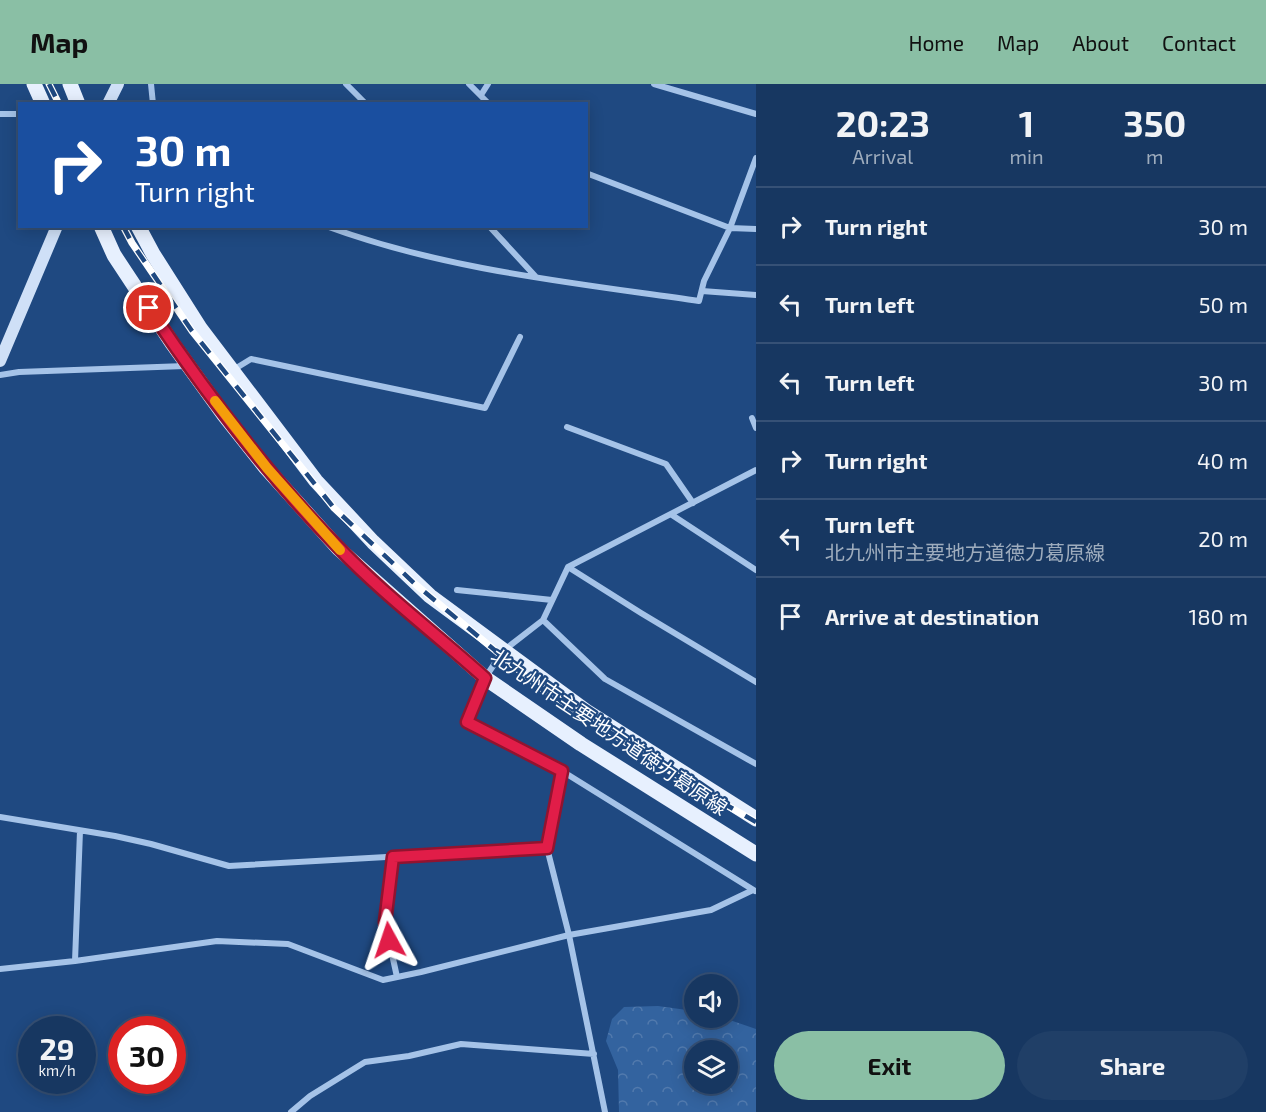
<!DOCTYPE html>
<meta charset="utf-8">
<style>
:root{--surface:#173761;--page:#203f67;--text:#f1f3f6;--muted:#9eacbd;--line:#365176;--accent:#8abfa5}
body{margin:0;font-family:"Exo 2","Noto Sans JP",sans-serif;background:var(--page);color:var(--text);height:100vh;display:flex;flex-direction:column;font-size:22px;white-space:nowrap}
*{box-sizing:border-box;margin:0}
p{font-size:20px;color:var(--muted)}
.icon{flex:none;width:33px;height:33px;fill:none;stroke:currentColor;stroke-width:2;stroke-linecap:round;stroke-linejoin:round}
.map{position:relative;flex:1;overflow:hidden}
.sheet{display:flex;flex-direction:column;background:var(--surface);width:510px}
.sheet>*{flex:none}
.hud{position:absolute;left:18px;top:18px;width:570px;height:126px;border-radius:0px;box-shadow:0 3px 15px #0003,0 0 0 2px var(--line);background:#1a4fa0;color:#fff;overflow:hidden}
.controls{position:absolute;left:684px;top:890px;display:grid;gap:12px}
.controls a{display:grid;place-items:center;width:54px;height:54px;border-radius:50%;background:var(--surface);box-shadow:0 3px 15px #0003,0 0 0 2px var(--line);font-size:30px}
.speed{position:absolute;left:18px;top:932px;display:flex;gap:12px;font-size:30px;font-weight:700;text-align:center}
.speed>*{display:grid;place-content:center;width:78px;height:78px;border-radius:50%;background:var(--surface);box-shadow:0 3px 15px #0003,0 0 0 2px var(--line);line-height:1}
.speed small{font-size:15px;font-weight:400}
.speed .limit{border:9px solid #d22;background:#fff;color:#111}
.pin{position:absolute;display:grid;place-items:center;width:51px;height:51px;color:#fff;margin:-26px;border:3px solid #fff;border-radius:50%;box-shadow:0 2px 6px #0007}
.me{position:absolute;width:66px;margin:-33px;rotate:355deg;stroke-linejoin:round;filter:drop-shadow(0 0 4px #0008)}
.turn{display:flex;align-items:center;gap:21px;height:126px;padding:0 18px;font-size:27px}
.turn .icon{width:78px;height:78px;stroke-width:2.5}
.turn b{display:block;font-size:42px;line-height:51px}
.eta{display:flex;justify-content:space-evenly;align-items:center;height:102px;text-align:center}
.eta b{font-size:36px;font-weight:700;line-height:42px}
.cta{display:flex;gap:12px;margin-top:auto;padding:12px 18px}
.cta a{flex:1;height:69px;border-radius:36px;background:var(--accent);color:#111;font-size:24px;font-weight:700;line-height:69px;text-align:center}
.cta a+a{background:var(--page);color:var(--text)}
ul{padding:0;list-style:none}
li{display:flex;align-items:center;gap:18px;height:78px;padding:0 18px;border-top:2px solid var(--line)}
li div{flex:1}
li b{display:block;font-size:22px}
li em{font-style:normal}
header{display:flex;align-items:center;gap:36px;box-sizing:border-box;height:84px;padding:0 30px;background:var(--accent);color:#111}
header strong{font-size:28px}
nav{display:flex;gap:33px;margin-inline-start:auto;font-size:21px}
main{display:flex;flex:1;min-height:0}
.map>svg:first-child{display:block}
</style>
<header>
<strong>Map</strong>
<nav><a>Home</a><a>Map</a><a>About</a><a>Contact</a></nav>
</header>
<main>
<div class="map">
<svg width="756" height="1028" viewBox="0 0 756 1028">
<defs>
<pattern id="forest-crowns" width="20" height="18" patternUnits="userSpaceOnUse" patternTransform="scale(1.5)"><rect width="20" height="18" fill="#33639f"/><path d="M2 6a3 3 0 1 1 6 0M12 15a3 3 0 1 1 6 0" fill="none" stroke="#527aad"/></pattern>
</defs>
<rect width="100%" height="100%" fill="#1f4981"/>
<path fill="url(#forest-crowns)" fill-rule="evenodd" d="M658,922L694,927V933H721L756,945V1028H619L618,986L606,957L612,935L624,923ZM694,966H728V999H694Z"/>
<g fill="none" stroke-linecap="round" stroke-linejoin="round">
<path stroke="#a5c3e8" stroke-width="6" d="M151,0L153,20
M346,0L366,20
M469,0L489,20
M654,0L756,30
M481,11L488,0
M0,30H20
M586,89L730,144L756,145
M326,142C445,186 575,199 699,217L704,197L730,144L756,74
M489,142L536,193
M702,207L756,211
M233,286L251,275L485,324L520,253
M0,291L19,288L185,282
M752,334L756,344
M567,343L666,380L693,419
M672,431L756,486
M568,483L641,529L756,598
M457,506L552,516
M543,536L605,595L756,680
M562,687L755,807
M0,733L115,752L151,760L229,782L547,764
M393,773L385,838L397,893
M75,877L80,747
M0,885L75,877L217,857L288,860L383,896L421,888L569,851L711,826L753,806
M291,1028L310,1012L365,978L409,972L461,960L594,970
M605,1028L569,851L547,764L562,687L467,638L485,594L503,567L543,536L568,483L756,386"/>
<path stroke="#cfe0f7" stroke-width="12" d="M108,20L118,0
M0,277L57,142"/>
<path stroke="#e7f0fe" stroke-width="15" d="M34,0L43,20
M70,0L78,20
M101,142L114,171L172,259L224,331L266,384L339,465L485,594L581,660L756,770
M138,142L153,170L200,244L316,397L373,458L430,512L586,627L756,735"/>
<g stroke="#fff" stroke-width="7">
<path id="rail" d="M49,0L59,20
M123,142L132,159L192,247L334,424L415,500L538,602L695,703L756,738"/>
</g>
<use href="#rail" stroke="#1f4981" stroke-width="4.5" stroke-dasharray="14" stroke-linecap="butt"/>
</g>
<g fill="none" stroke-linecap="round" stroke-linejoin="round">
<g stroke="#92132f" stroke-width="15">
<path id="route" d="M149,224C205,308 267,390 338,463C383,510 436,550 485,594L467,638L562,687L547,764L393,773L385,838L389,856"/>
</g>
<use href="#route" stroke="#e11d48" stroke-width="10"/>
<path stroke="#f59e0b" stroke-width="10" d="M215,317L267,384L340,466"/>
</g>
<g text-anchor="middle" stroke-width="4.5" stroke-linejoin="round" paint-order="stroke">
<g font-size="20" fill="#fff" stroke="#1f4981">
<text transform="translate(609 648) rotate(34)" y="7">北九州市主要地方道徳力葛原線</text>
</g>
</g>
</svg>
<div class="controls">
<a><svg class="icon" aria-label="sound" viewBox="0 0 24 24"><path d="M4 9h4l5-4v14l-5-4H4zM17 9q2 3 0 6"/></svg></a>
<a><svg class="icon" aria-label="layers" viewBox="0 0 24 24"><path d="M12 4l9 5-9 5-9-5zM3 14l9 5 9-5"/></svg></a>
</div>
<div class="speed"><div>29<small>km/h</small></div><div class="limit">30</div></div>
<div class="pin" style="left:149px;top:224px;background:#d93025"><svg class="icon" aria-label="arrive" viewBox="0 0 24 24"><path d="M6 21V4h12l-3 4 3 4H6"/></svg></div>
<svg class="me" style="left:389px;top:856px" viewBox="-20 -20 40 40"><path d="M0-17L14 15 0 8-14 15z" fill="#e11d48" stroke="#fff" stroke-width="4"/></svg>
<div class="hud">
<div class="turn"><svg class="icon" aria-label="right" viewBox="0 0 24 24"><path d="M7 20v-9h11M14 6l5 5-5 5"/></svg><div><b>30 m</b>Turn right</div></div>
</div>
</div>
<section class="sheet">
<div class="eta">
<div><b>20:23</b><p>Arrival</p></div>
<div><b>1</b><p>min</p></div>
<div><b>350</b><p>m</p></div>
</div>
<ul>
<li><svg class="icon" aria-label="right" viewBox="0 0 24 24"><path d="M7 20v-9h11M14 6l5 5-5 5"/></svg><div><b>Turn right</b></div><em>30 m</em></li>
<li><svg class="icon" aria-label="left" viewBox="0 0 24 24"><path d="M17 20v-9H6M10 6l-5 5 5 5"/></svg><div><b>Turn left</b></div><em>50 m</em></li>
<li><svg class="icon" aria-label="left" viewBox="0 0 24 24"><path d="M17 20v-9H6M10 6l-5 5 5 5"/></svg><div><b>Turn left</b></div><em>30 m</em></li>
<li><svg class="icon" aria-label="right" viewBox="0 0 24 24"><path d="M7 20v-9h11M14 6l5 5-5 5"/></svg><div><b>Turn right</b></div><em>40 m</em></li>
<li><svg class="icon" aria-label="left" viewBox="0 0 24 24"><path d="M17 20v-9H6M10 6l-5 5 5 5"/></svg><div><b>Turn left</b><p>北九州市主要地方道徳力葛原線</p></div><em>20 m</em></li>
<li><svg class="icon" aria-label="arrive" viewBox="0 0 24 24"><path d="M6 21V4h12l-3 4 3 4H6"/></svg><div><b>Arrive at destination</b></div><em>180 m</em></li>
</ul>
<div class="cta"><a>Exit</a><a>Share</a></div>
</section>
</main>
